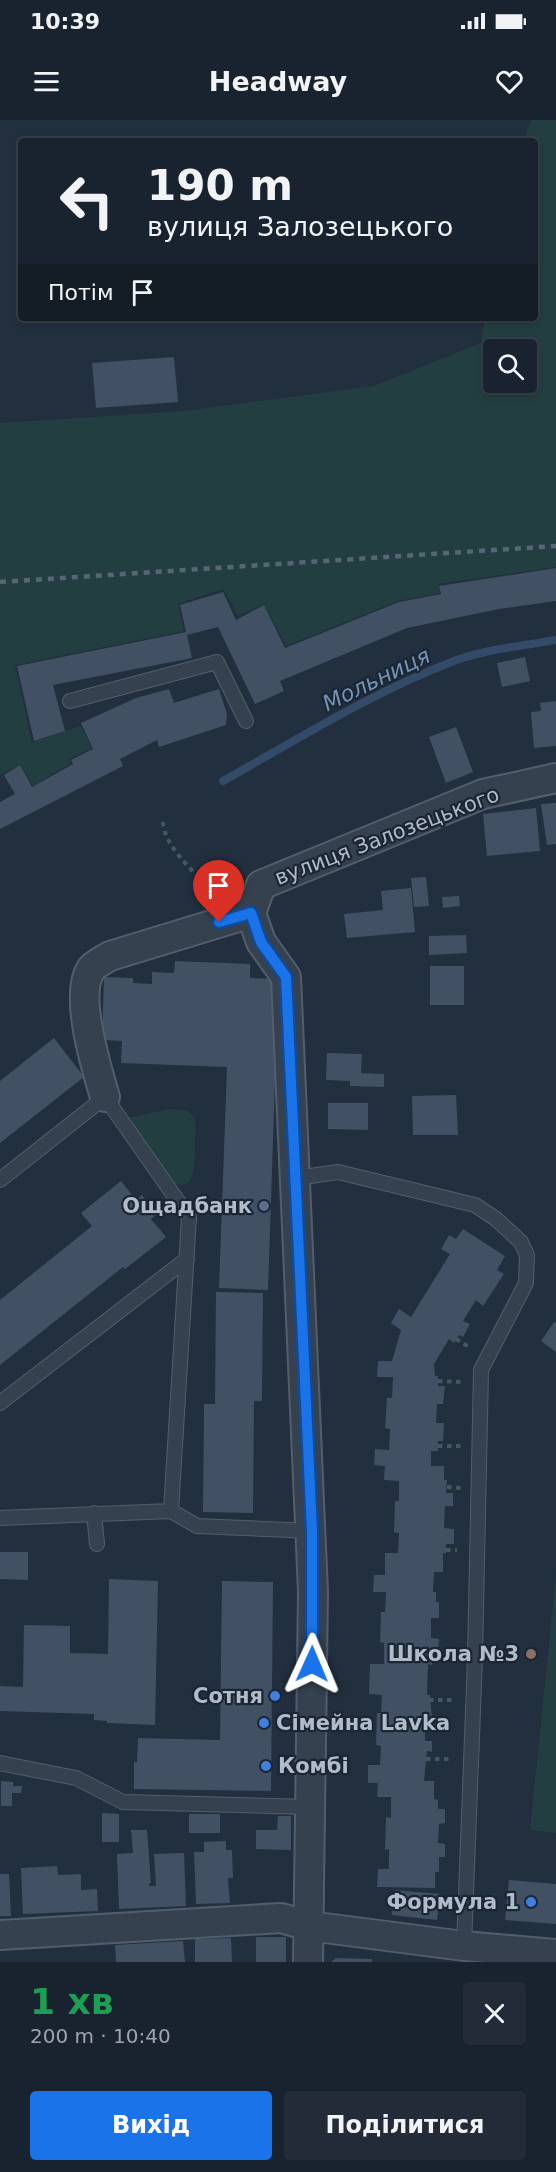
<!DOCTYPE html>
<html lang="uk">
<meta charset="utf-8">
<style>
:root{--surface:#19232f;--page:#222b37;--text:#f1f3f6;--muted:#9fa4aa;--line:#37404b;--accent:#1a73e8}
body{margin:0;font-family:"DejaVu Sans",sans-serif;background:var(--page);color:var(--text);height:100vh;display:flex;flex-direction:column;font-size:22px;white-space:nowrap}
*{box-sizing:border-box;margin:0}
p{font-size:20px;color:var(--muted)}
.icon{flex:none;width:33px;height:33px;fill:none;stroke:currentColor;stroke-width:2;stroke-linecap:round;stroke-linejoin:round}
.map{position:relative;height:1842px;overflow:hidden}
.side{display:flex;flex-direction:column;background:var(--surface);flex:1}
.side>*{flex:none}
.hud{position:absolute;left:18px;top:18px;width:520px;height:183px;border-radius:6px;box-shadow:0 3px 9px #0003,0 0 0 2px var(--line);background:#19232f;color:var(--text);overflow:hidden}
.tools{position:absolute;left:483px;top:219px;display:grid;gap:12px}
.tools a{display:grid;place-items:center;width:54px;height:54px;border-radius:6px;background:var(--surface);box-shadow:0 3px 9px #0003,0 0 0 2px var(--line);font-size:30px}
.pin{position:absolute;display:grid;place-items:center;width:51px;height:51px;color:#fff;margin:-62px -26px;border-radius:50% 50% 50% 0;rotate:-45deg;box-shadow:0 0 6px #0007}
.pin .icon{rotate:45deg}
.me{position:absolute;width:66px;margin:-33px;rotate:1deg;stroke-linejoin:round;filter:drop-shadow(0 0 4px #0008)}
.turn{display:flex;align-items:center;gap:21px;height:126px;padding:0 30px;font-size:27px}
.turn .icon{width:78px;height:78px;stroke-width:2.5}
.turn b{display:block;font-size:42px;line-height:51px}
.then{display:flex;align-items:center;height:57px;padding:0 30px;background:#0003;gap:12px;font-size:22px}
.round{display:grid;place-items:center;flex:none;width:63px;height:63px;border-radius:6px;background:var(--page)}
.overview{display:flex;align-items:center;justify-content:space-between;height:102px;padding:0 30px}
h1{font-size:36px;font-weight:700;line-height:45px;color:#1e9e55}
.action{display:flex;gap:12px;margin-top:auto;padding:12px 30px}
.action a{flex:1;height:69px;border-radius:6px;background:var(--accent);color:#fff;font-size:24px;font-weight:700;line-height:69px;text-align:center}
.action a+a{background:var(--page);color:var(--text)}
.status{display:flex;justify-content:space-between;align-items:center;height:42px;padding:0 30px;background:var(--surface);direction:ltr}
.status svg{height:16px;fill:currentColor}
header{display:flex;justify-content:space-between;align-items:center;height:78px;padding:0 30px;background:var(--surface);font-size:27px;font-weight:700}
.map>svg:first-child{display:block}
</style>
<div class="status"><b>10:39</b><svg viewBox="0 0 49 12"><path d="M0 12V9h3v3zM5 12V6h3v6zM10 12V3h3v9zM15 12V0h3v12zM26 1h20v11H26zM47 4h2v5h-2z"/></svg></div>
<header><svg class="icon" aria-label="menu" viewBox="0 0 24 24"><path d="M4 6h16M4 12h16M4 18h16"/></svg>Headway<svg class="icon" aria-label="heart" viewBox="0 0 24 24"><path d="M12 20l-8-8c-3-5 5-10 8-4 3-6 11-1 8 4z"/></svg></header>
<div class="map">
<svg width="556" height="1842" viewBox="0 0 556 1842">
<rect width="100%" height="100%" fill="#212f3f"/>
<path fill="#233e40" fill-rule="evenodd" d="M532,0H556V447L438,464L440,473L398,481L286,526L264,484L238,496L223,469L178,484L184,511L15,545L32,622L81,606L92,628L69,639L71,643L33,666L20,645L0,655V303L184,291L374,266L481,223L485,198H536V21H523ZM494,230H526V262H494Z
M171,989L187,991C190,993 193,995 194,998C197,1005 195,1015 195,1023C195,1036 196,1079 171,1061L137,1017L130,997Z
M556,1455V1713L530,1710Z"/>
<g fill="none" stroke-linecap="round" stroke-linejoin="round">
<path stroke="#334b68" stroke-width="8" d="M223,661C298,619 373,572 454,541C486,529 522,526 556,520"/>
</g>
<path fill="#415163" d="M174,237L178,282L96,288L92,243Z
M556,448V481L499,489L407,508L280,561L284,571L255,584L218,507L187,515L192,538L53,565L65,611L34,621L17,546L186,512L180,485L223,472L236,500L264,485L285,528L399,482L441,474L439,466Z
M525,537L530,561L502,567L497,543Z
M169,569L174,583L219,569L227,594L226,605L159,627L157,620L120,639L123,646L0,709V682L15,674L4,655L20,645L32,667L73,644L71,640L93,629L81,603L136,578Z
M556,581V626L534,628L531,592L541,591L540,583Z
M456,607L473,652L446,663L429,617Z
M556,683V724L547,725L541,684Z
M536,688L540,731L487,736L483,694Z
M426,757L429,786L414,787L411,758Z
M411,768L415,812L347,818L344,794L383,790L381,771Z
M459,776L460,786L443,788L442,777Z
M466,815L467,833L429,835V816Z
M175,841L250,844V858L275,859L273,896H275L274,931H276L268,1170L219,1168L227,947L121,943L122,921L102,920L104,857L133,858V863L152,864V852L174,853Z
M430,846H464V885H430Z
M54,918L84,957L0,1023V961Z
M327,933L362,934L361,953L384,954V967L350,966V961L326,960Z
M456,975L458,1015H413L412,976Z
M328,983H368V1010L328,1009Z
M121,1061L136,1080L142,1075L157,1094L151,1099L166,1117L125,1149L123,1147L0,1245V1180L92,1106L81,1093Z
M463,1109L505,1136L497,1150L504,1154L483,1186L476,1180L463,1201L470,1204L463,1217L459,1215L454,1223L449,1219L434,1244L435,1256H438V1266H445L443,1284H437L436,1303H444L443,1321H438V1331H431V1346H444V1360H447L446,1373H453V1386H445L444,1408L454,1409V1424H446V1434L443,1433V1452H434L433,1472H436V1482H439V1498H431V1518L439,1519L438,1534H433L432,1545L428,1544L427,1575H430L432,1599H425V1621H432V1632L427,1631L424,1661H434V1679L438,1680V1689H445V1703L439,1704L438,1723L445,1724V1737H439V1752H435V1768L377,1767L378,1749H389V1729L385,1730L386,1697L391,1698V1677H377L378,1663H368V1645H380L381,1626L376,1625L377,1593H381L382,1575L369,1574L370,1544H384V1523L380,1522L381,1492H385L386,1472H373L374,1455H385V1433H398L399,1413L394,1412L395,1381H399V1361L384,1360L385,1346L374,1345L375,1329L389,1330L390,1309L385,1308L387,1278H392L393,1257H377L378,1241H392L401,1210L391,1203L399,1189L411,1197L450,1134L441,1129L449,1115L456,1119Z
M216,1172L263,1173L262,1281H254L253,1393L203,1392L204,1284H215Z
M554,1202L556,1203V1232L541,1221Z
M0,1432H28V1460L0,1459Z
M109,1459L158,1461L155,1605L107,1603V1601L94,1600V1594L0,1591V1566L23,1567L24,1505L70,1506V1533L108,1534Z
M222,1461L273,1462L271,1671L134,1669V1642H137L138,1618L220,1620Z
M1,1661L13,1662V1666H22L21,1673H12V1686H1Z
M102,1693L119,1694V1722H102Z
M189,1694H220V1713H189Z
M278,1696H291V1730L256,1729V1710H277Z
M131,1710H147L151,1763H149V1766H156L154,1734L184,1733L186,1786L119,1789L117,1734L133,1733Z
M226,1721V1730H232L233,1758H228L230,1783L196,1784L194,1732H204V1722Z
M57,1746L58,1755L81,1754V1770L97,1769L98,1791L23,1794L21,1748Z
M0,1754H9L11,1796H0Z
M509,1760L556,1764V1804L505,1800Z
M395,1770L440,1774L437,1800L392,1795Z
M256,1817H286V1842H256Z
M231,1818L232,1842H195V1819Z
M183,1821L185,1842H116L115,1825Z
M336,1838L372,1839V1842H331Z"/>
<g fill="none" stroke-linecap="round" stroke-linejoin="round">
<g stroke="#535e6d" stroke-width="16">
<path id="service" d="M70,581L217,542L246,601
M296,1058L338,1052L475,1085L496,1099L521,1122L527,1135L526,1163L481,1250L475,1538L464,1826
M0,1060L105,977L189,1097L171,1391
M0,1283L187,1139
M94,1393L97,1424
M0,1398L171,1391L197,1406L312,1411
M0,1643L76,1658L123,1682L310,1687"/>
</g>
<g stroke="#535e6d" stroke-width="32">
<path id="minor" d="M251,793L261,822L286,857L313,1472L308,1842
M251,793L261,765L483,674L556,658
M105,977C96,947 74,875 91,849C95,844 104,840 110,836L251,793
M0,1815L281,1798L309,1806L464,1826L556,1834"/>
</g>
<path stroke="#415b5d" stroke-width="4" stroke-dasharray="4.5 4.5" stroke-linecap="butt" d="M163,702C164,728 200,758 218,775
M456,1219L471,1228
M438,1261L461,1262
M438,1326H461
M447,1367L461,1368
M446,1430H457
M433,1538H456
M429,1580H456
M426,1639H453"/>
<use href="#service" stroke="#35414f" stroke-width="14"/>
<use href="#minor" stroke="#35414f" stroke-width="28"/>
<path stroke="#576576" stroke-width="4.5" stroke-dasharray="6 6" stroke-linecap="butt" d="M0,462L556,426"/>
</g>
<g fill="none" stroke-linecap="round" stroke-linejoin="round">
<g stroke="#114b97" stroke-width="15">
<path id="route" d="M219,802L251,793L261,822L286,857L312,1411V1544"/>
</g>
<use href="#route" stroke="#1a73e8" stroke-width="10"/>
</g>
<circle fill="#5c6f8a" stroke="#1a2634" stroke-width="2" cx="264" cy="1086" r="6"/>
<circle fill="#8d6e63" stroke="#1a2634" stroke-width="2" cx="531" cy="1534" r="6"/>
<g fill="#3f7fe0" stroke="#1a2634" stroke-width="2">
<circle cx="275" cy="1576" r="6"/>
<circle cx="264" cy="1603" r="6"/>
<circle cx="266" cy="1646" r="6"/>
<circle cx="531" cy="1782" r="6"/>
</g>
<g text-anchor="middle" stroke-width="4.5" stroke-linejoin="round" paint-order="stroke">
<g font-size="21" fill="#b1bbca" stroke="#1a2634">
<text transform="translate(387 716) rotate(-21)" y="7">вулиця Залозецького</text>
</g>
<g font-size="21" font-weight="bold" fill="#b1bbca" stroke="#1a2634" text-anchor="end">
<text x="252" y="1093">Ощадбанк</text>
<text x="519" y="1541">Школа №3</text>
<text x="263" y="1583">Сотня</text>
<text x="276" y="1610" text-anchor="start">Сімейна Lavka</text>
<text x="278" y="1653" text-anchor="start">Комбі</text>
<text x="519" y="1789">Формула 1</text>
</g>
<g font-size="22" font-style="italic" fill="#7593b5" stroke="#1a2634">
<text transform="translate(376 559) rotate(-26)" y="8">Мольниця</text>
</g>
</g>
</svg>
<div class="tools">
<a><svg class="icon" aria-label="search" viewBox="0 0 24 24"><circle cx="10" cy="10" r="6"/><path d="M15 15l6 6"/></svg></a>
</div>
<div class="pin" style="left:219px;top:802px;background:#d93025"><svg class="icon" aria-label="arrive" viewBox="0 0 24 24"><path d="M6 21V4h12l-3 4 3 4H6"/></svg></div>
<svg class="me" style="left:312px;top:1544px" viewBox="-20 -20 40 40"><path d="M0-17L14 15 0 8-14 15z" fill="#1a73e8" stroke="#fff" stroke-width="4"/></svg>
<div class="hud">
<div class="turn"><svg class="icon" aria-label="left" viewBox="0 0 24 24"><path d="M17 20v-9H6M10 6l-5 5 5 5"/></svg><div><b>190 m</b>вулиця Залозецького</div></div>
<div class="then">Потім<svg class="icon" aria-label="arrive" viewBox="0 0 24 24"><path d="M6 21V4h12l-3 4 3 4H6"/></svg></div>
</div>
</div>
<section class="side">
<div class="overview"><div><h1>1 хв</h1><p>200 m · 10:40</p></div><a class="round"><svg class="icon" aria-label="close" viewBox="0 0 24 24"><path d="M6 6l12 12M18 6L6 18"/></svg></a></div>
<div class="action"><a>Вихід</a><a>Поділитися</a></div>
</section>
